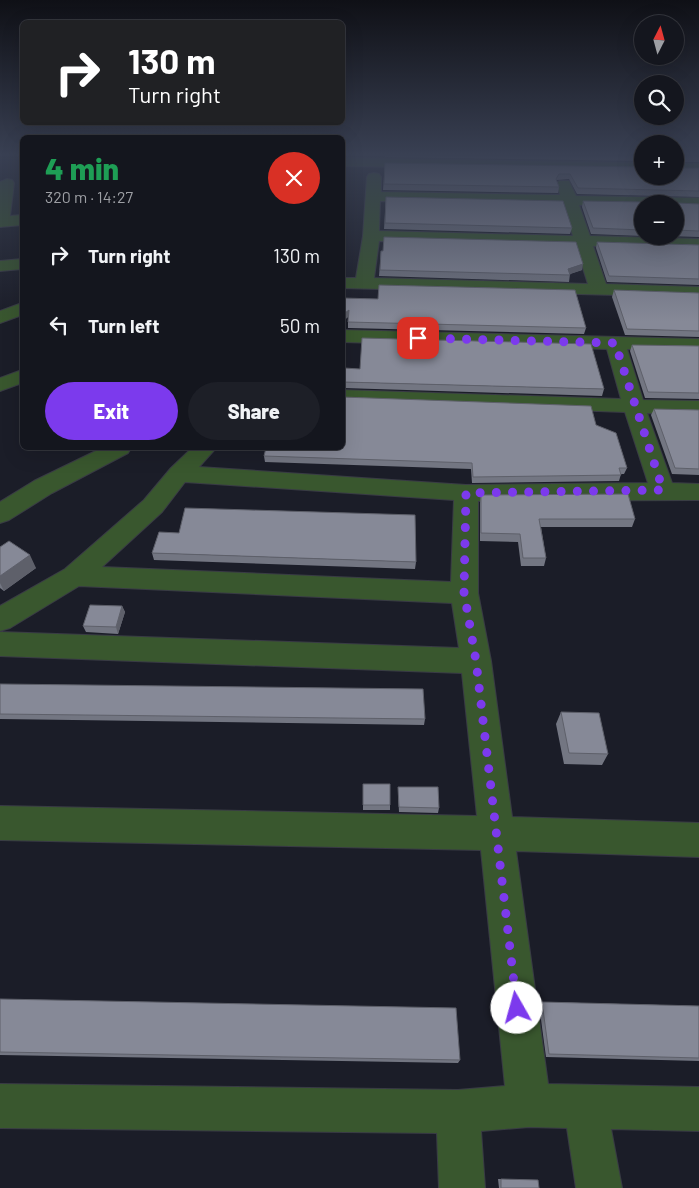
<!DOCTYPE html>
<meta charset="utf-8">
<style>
:root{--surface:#14161e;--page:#1d1f27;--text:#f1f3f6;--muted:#9d9fa4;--line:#33353c;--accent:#7c3aed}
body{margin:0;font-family:Barlow,sans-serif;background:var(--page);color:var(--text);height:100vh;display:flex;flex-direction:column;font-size:19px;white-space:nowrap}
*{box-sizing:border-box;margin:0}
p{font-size:16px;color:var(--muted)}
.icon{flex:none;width:28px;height:28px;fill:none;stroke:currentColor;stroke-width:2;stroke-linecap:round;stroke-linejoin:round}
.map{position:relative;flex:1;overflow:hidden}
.side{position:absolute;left:20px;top:135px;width:325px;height:315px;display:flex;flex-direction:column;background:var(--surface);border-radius:8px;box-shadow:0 5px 20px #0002,0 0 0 1px var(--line)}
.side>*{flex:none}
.guide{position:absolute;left:20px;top:20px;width:325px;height:105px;border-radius:8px;box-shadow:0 5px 20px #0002,0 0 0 1px var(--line);background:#202124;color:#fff;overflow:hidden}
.needle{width:32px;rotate:6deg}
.tools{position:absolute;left:634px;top:15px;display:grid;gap:10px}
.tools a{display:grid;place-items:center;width:50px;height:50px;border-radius:50%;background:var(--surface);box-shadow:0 5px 20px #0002,0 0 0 1px var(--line);font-size:25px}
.pin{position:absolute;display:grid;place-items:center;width:42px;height:42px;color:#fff;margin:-21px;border-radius:10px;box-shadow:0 2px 8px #0006}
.me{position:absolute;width:55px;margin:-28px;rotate:353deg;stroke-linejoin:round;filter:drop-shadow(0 0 4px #0008)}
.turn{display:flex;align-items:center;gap:18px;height:105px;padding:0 25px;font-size:22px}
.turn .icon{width:65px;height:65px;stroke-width:2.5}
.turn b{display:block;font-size:35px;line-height:42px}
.round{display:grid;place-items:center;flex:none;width:52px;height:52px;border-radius:26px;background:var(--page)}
.headline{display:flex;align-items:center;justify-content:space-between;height:85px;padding:0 25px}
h1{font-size:30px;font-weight:800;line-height:38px;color:#1e9e55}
.cta{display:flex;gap:10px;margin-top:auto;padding:10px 25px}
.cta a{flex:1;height:58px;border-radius:30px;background:var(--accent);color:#fff;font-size:20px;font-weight:800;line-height:58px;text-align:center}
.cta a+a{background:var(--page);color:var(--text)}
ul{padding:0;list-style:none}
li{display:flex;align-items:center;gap:15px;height:70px;padding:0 25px}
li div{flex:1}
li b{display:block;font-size:19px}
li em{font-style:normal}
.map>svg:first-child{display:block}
</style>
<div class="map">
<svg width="699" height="1188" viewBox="0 0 699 1188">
<rect width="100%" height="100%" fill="#1b1d28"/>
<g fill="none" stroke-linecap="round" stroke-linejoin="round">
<g stroke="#393b45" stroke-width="2">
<path id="minor" d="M342,158L642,163V171L342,166Z
M675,164H699V172H675Z
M374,173L379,174L381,177V192L560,195L557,184L559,181H569L576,196L699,198V208L675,207V204H642V206L579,205L590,236L699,239V249L593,246L606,284L699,287V297L342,288V278H356L363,236L367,177L369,174ZM380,201L563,205L573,236L379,231ZM379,241L576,246L588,284L374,278Z
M7,179L12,180L14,183L10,216L22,215V225L0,227V182Z
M22,259V269L0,271V261Z
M22,303V315L0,323V311Z
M342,330L699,339V351L627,349L643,400L699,401V415L647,413L672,483L699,484V500L478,501V593L491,661L512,817L699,823V857L516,851L548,1084L699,1087V1131L611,1129L622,1188H576L567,1128L529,1127L481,1131L485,1188H439L437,1133L0,1128V1084L458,1090L505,1086L481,850L0,840V806L477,816L462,673L0,656V632L459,648L452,603L79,586L10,628L0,631V606L65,569L144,500L171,468L192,448H216L199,467L466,485L648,483L625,412L342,402V390L621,399L607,349L342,342ZM185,482L454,500L451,582L102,567L162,512Z
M22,370V383L0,391V378Z
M102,448H131L128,453L52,493L9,520L0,523V502L34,481Z"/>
</g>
<use href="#minor" fill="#39572e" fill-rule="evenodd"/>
</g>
<path fill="#737682" d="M385,156H642V164V161L385,157Z
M675,156H699V162H675V168H699V197L577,194L569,179L557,180V181L559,187L558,193L383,190L385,163L642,167Z
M386,197L572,228L570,234L384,229Z
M583,201L699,204V237L667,236H675V204H642V236L591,234L582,207Z
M597,242L699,245V285L607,282L596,248Z
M381,251L582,270L570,274L569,282L379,276Z
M614,290L699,293V337L625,335L612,297Z
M342,298L586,328L584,334L348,328V317L342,322Z
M632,345L699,346V399L645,398L630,351Z
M343,382L604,389L602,396L343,388Z
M654,409L699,410V475L672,474L651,415Z
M596,425L627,468L624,474H621L619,481L472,483L471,469L265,462L264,456Z
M481,495L635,519L632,527H541L546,558L544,566H521L518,542L480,541V503Z
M0,547L36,568L4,591L0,588Z
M152,553L416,562L415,569L154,560Z
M122,606L125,612L118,634L86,632L83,626Z
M0,684L425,719L424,725L0,719Z
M561,712L608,754L602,765L564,764L556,724Z
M363,784L390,805V810H363Z
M398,787L439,808L438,813L399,812L398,792Z
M0,999L460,1060L458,1063L0,1055Z
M542,1002L699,1006V1061L546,1057L539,1005Z
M498,1179H501L539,1188H499Z"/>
<path fill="#5e606a" d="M583,264L582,270L567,275L568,269Z
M349,310V316L342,322V315Z
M30,555L36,568L4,591L0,583V576Z
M122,606L125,612L118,634L116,627Z"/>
<path fill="#868997" stroke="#5e606a" d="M675,156H699V157H677L675,158Z
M675,161V168H699V191L578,188L570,174H559L556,179L559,187L384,184L385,163L642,167V176H675Z
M386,197L563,201L572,228L385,223Z
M646,200H675L677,203L699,204V231L675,230V204H642V230L593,228L583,201L644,202Z
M384,237L576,242L583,264L568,269L570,275L380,270L381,251H383Z
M597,242L699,245V279L609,276Z
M379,285L575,290L586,328L348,322L349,310L342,315V298L378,299Z
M614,290L699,293V331L627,329Z
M362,338L591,344L604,389L343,382L344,368L360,369Z
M632,345L699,346V393L648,392Z
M342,397L591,406L596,425L616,433L627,468H619L621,475L473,477L472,463L264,456L266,448H342Z
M654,409L699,410V469L675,468Z
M628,494L635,519H539L546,558H523L520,534L481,533V495Z
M185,508L415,515L416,562L152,553L159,532L179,533Z
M9,541L30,555L0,576V547Z
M90,605L122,606L116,627L83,626Z
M0,684L423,689L425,719L0,714Z
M561,712L599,713L608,754L569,753Z
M363,784H390V805H363Z
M398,787H438L439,808L399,807Z
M0,999L456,1008L460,1060L0,1052Z
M542,1002L699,1006V1058L549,1054Z
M501,1179L538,1180L539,1188H501Z"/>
<linearGradient id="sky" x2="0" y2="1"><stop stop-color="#0f1016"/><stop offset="0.48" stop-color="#394053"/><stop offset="1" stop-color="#394053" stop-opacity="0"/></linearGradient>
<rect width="699" height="322" fill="url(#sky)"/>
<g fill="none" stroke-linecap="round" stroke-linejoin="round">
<path stroke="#7c3aed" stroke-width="9" stroke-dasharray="0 16.2" d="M418,338L615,343L663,490L466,493L464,592L476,661L517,1008"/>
</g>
</svg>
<div class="tools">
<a><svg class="needle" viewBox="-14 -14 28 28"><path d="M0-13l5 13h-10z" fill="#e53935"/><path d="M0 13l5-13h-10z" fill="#9d9fa4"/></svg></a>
<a><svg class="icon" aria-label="search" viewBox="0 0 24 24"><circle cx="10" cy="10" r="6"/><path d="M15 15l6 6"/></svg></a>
<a>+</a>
<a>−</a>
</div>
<div class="pin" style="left:418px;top:338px;background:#d93025"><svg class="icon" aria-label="arrive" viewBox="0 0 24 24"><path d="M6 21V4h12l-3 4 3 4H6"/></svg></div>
<svg class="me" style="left:517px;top:1008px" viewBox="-20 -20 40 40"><circle r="19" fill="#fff"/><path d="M0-13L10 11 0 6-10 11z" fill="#7c3aed"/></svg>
<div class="guide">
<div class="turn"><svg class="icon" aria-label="right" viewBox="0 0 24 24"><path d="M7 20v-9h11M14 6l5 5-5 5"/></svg><div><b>130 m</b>Turn right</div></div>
</div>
<section class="side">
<div class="headline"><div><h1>4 min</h1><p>320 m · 14:27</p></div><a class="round" style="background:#d93025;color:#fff"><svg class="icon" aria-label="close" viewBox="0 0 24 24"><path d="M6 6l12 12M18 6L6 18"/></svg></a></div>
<ul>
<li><svg class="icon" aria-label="right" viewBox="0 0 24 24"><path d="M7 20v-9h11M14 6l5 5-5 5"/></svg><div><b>Turn right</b></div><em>130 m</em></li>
<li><svg class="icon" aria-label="left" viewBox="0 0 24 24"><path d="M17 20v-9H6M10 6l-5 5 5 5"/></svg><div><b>Turn left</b></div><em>50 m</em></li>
</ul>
<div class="cta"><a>Exit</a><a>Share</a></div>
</section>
</div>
